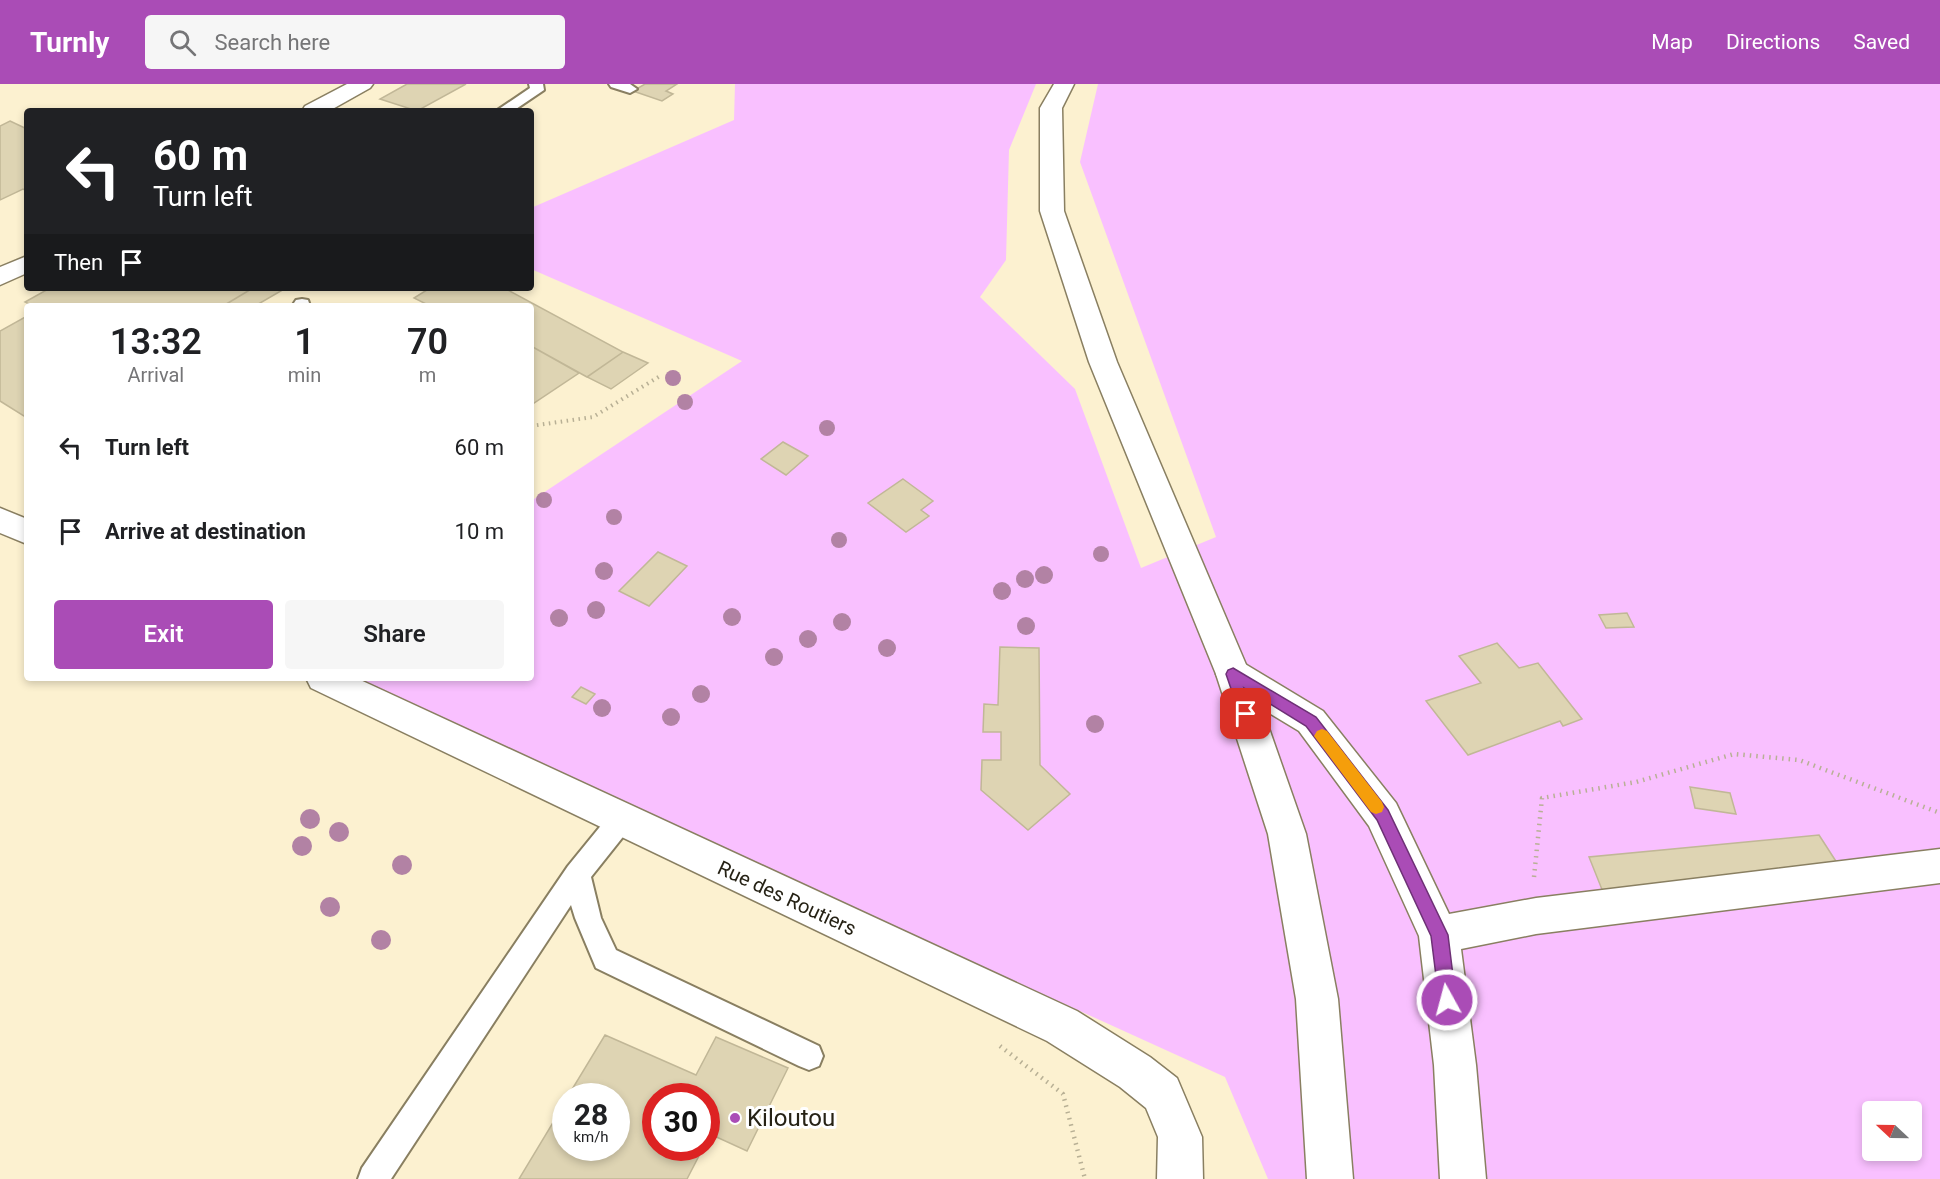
<!DOCTYPE html>
<style>
:root{--surface:#fff;--page:#f6f6f6;--text:#202124;--muted:#757577;--accent:#aa4cb6}
body{margin:0;font-family:Roboto,sans-serif;background:var(--page);color:var(--text);height:100vh;display:flex;flex-direction:column;font-size:22px;white-space:nowrap}
*{box-sizing:border-box;margin:0}
p{font-size:20px;color:var(--muted)}
.icon{flex:none;width:33px;height:33px;fill:none;stroke:currentColor;stroke-width:2;stroke-linecap:round;stroke-linejoin:round}
.map{position:relative;flex:1;overflow:hidden}
.drawer{position:absolute;left:24px;top:219px;width:510px;height:378px;display:flex;flex-direction:column;background:var(--surface);border-radius:6px;box-shadow:0 3px 9px #0003}
.drawer>*{flex:none}
.banner{position:absolute;left:24px;top:24px;width:510px;height:183px;border-radius:6px;box-shadow:0 3px 9px #0003;background:#202124;color:#fff;overflow:hidden}
.needle{width:39px;rotate:292deg}
.fabs{position:absolute;left:1862px;top:1017px;display:grid;gap:12px}
.fabs a{display:grid;place-items:center;width:60px;height:60px;border-radius:6px;background:var(--surface);box-shadow:0 3px 9px #0003;font-size:30px}
.speed{position:absolute;left:552px;top:999px;display:flex;gap:12px;font-size:30px;font-weight:700;text-align:center}
.speed>*{display:grid;place-content:center;width:78px;height:78px;border-radius:50%;background:var(--surface);box-shadow:0 3px 9px #0003;line-height:1}
.speed small{font-size:15px;font-weight:400}
.speed .limit{border:9px solid #d22;background:#fff;color:#111}
.pin{position:absolute;display:grid;place-items:center;width:51px;height:51px;color:#fff;margin:-26px;border-radius:12px;box-shadow:0 3px 9px #0006}
.me{position:absolute;width:66px;margin:-33px;rotate:353deg;stroke-linejoin:round;filter:drop-shadow(0 0 4px #0008)}
.turn{display:flex;align-items:center;gap:21px;height:126px;padding:0 30px;font-size:27px}
.turn .icon{width:78px;height:78px;stroke-width:2.5}
.turn b{display:block;font-size:42px;line-height:51px}
.then{display:flex;align-items:center;height:57px;padding:0 30px;background:#0003;gap:12px;font-size:22px}
.eta{display:flex;justify-content:space-evenly;align-items:center;height:102px;text-align:center}
.eta b{font-size:36px;font-weight:600;line-height:42px}
.primary-button{display:flex;gap:12px;margin-top:auto;padding:12px 30px}
.primary-button a{flex:1;height:69px;border-radius:6px;background:var(--accent);color:#fff;font-size:24px;font-weight:600;line-height:69px;text-align:center}
.primary-button a+a{background:var(--page);color:var(--text)}
ul{padding:0;list-style:none}
li{display:flex;align-items:center;gap:18px;height:84px;padding:0 30px}
li div{flex:1}
li b{display:block;font-size:22px}
li em{font-style:normal}
header{display:flex;align-items:center;gap:36px;box-sizing:border-box;height:84px;padding:0 30px;background:var(--accent);color:#fff}
header strong{font-size:28px}
nav{display:flex;gap:33px;margin-inline-start:auto;font-size:21px}
.search{width:420px;height:54px;background:var(--page);display:flex;align-items:center;gap:15px;box-sizing:border-box;padding:0 21px;border-radius:6px;color:var(--muted);font-size:22px}
.map>svg:first-child{display:block}
</style>
<header>
<strong>Turnly</strong>
<div class="search"><svg class="icon" aria-label="search" viewBox="0 0 24 24"><circle cx="10" cy="10" r="6"/><path d="M15 15l6 6"/></svg>Search here</div>
<nav><a>Map</a><a>Directions</a><a>Saved</a></nav>
</header>
<div class="map">
<svg width="1940" height="1095" viewBox="0 0 1940 1095">
<rect width="100%" height="100%" fill="#fcf1d0"/>
<path fill="#f9c0ff" fill-rule="evenodd" d="M735,0H1036L1009,66L1006,176L980,213L1075,305L1141,484L1216,453L1080,78L1098,0H1940V1095H1268L1225,993L348,594H531V417L742,277L531,185V124L734,36ZM1872,1028H1911V1066H1872Z"/>
<path fill="#ded4b3" stroke="#c1b797" stroke-width="1.5" d="M407,0H466L417,27L380,15Z
M645,0H677L666,7L673,10L662,17L633,7Z
M10,37L27,45V107L23,105L0,116V42Z
M50,204H253L223,222H33L25,218Z
M253,204H286L255,222H223Z
M430,204H504L623,268L587,293L531,262V222H430L414,214Z
M27,232V334L0,317V247Z
M531,262L579,289L531,321Z
M623,268L648,279L611,305L587,293Z
M783,358L808,372L786,391L761,375Z
M903,395L933,417L921,426L929,432L906,448L868,419Z
M658,468L687,482L649,522L619,507Z
M1627,529L1634,543L1606,544L1599,531Z
M1497,559L1519,584L1538,579L1582,635L1563,642L1560,637L1468,671L1426,617L1481,599L1459,572Z
M1000,563L1039,564L1040,681L1070,710L1028,746L981,706L982,676H1001V648H983L984,620L998,621Z
M581,603L595,610L586,620L572,613Z
M1690,703L1730,709L1736,730L1695,724Z
M1819,751L1839,782L1603,808L1589,773Z
M605,951L696,991L716,953L788,984L747,1067L710,1050L706,1057V1012H656V1064H703L687,1095H519L566,1017V1064H616V1012H568Z"/>
<g fill="none" stroke-linecap="round" stroke-linejoin="round">
<g stroke="#897f61" stroke-width="4">
<path id="lane" d="M529,0H543L544,6L513,27H496L530,4Z
M609,0H630L637,5L630,9L611,3Z
M302,215L308,216L310,222H292L296,216Z
M621,725L630,728L634,736L630,744L591,793L601,834L616,866L819,962L823,972L819,982L809,986L799,982L596,884L575,834L571,821L391,1095H358L362,1084L568,782L612,728Z"/>
</g>
<g stroke="#897f61" stroke-width="3">
<path id="street" d="M347,0H373L370,4L329,27H302L305,22Z
M27,172V189L0,201V183Z
M0,424L27,435V460L0,449Z
M1233,576L1245,580L1323,627L1396,719L1449,830L1536,814L1940,765V799L1536,850L1461,865L1476,981L1486,1095H1440L1434,981L1419,852L1369,742L1299,647L1221,600L1216,590L1221,580Z
M306,594H356L1077,927L1150,973L1177,994L1202,1053L1203,1095H1157L1158,1053L1146,1024L1120,1003L1047,957L311,604Z"/>
</g>
<g stroke="#897f61" stroke-width="3">
<path id="primary" d="M1054,0H1074L1062,24L1064,127L1117,278L1250,590L1306,750L1338,915L1353,1095H1307L1296,915L1268,750L1216,590L1089,278L1040,127V24Z"/>
</g>
<path stroke="#b8b095" stroke-width="4" stroke-dasharray="1.5 4.5" stroke-linecap="butt" d="M531,342L593,333L660,292"/>
<path stroke="#b8b095" stroke-width="4.5" stroke-dasharray="1.5 5" stroke-linecap="butt" d="M1534,793L1542,714L1636,698L1734,670L1799,676L1940,729
M1000,962L1063,1010L1085,1095"/>
<use href="#lane" fill="#fff" fill-rule="evenodd"/>
<use href="#street" fill="#fff" fill-rule="evenodd"/>
<use href="#primary" fill="#fff" fill-rule="evenodd"/>
</g>
<g fill="#b282a4">
<circle cx="673" cy="294" r="8"/>
<circle cx="685" cy="318" r="8"/>
<circle cx="827" cy="344" r="8"/>
<circle cx="544" cy="416" r="8"/>
<circle cx="614" cy="433" r="8"/>
<circle cx="839" cy="456" r="8"/>
<circle cx="1101" cy="470" r="8"/>
<circle cx="604" cy="487" r="9"/>
<circle cx="1044" cy="491" r="9"/>
<circle cx="1025" cy="495" r="9"/>
<circle cx="1002" cy="507" r="9"/>
<circle cx="596" cy="526" r="9"/>
<circle cx="732" cy="533" r="9"/>
<circle cx="559" cy="534" r="9"/>
<circle cx="842" cy="538" r="9"/>
<circle cx="1026" cy="542" r="9"/>
<circle cx="808" cy="555" r="9"/>
<circle cx="887" cy="564" r="9"/>
<circle cx="774" cy="573" r="9"/>
<circle cx="701" cy="610" r="9"/>
<circle cx="602" cy="624" r="9"/>
<circle cx="671" cy="633" r="9"/>
<circle cx="1095" cy="640" r="9"/>
<circle cx="310" cy="735" r="10"/>
<circle cx="339" cy="748" r="10"/>
<circle cx="302" cy="762" r="10"/>
<circle cx="402" cy="781" r="10"/>
<circle cx="330" cy="823" r="10"/>
<circle cx="381" cy="856" r="10"/>
</g>
<path fill="#aa4cb6" stroke="#6e3176" stroke-width="1.5" d="M1233,584L1316,633L1388,726L1448,851L1456,916L1453,922L1447,924L1441,922L1439,916L1431,852L1377,736L1306,642L1244,604L1253,630L1251,634H1241L1226,590L1228,586Z"/>
<path fill="#f59e0b" d="M1322,645L1327,647L1382,718L1384,723L1382,728L1376,730L1371,728L1314,652L1317,647Z"/>
<circle fill="#aa4cb6" stroke="#fff" stroke-width="2" cx="735" cy="1034" r="6"/>
<g text-anchor="middle" stroke-width="6" stroke-linejoin="round" paint-order="stroke">
<g font-size="20" fill="#262215" stroke="#fff">
<text transform="translate(787 814) rotate(25)" y="7">Rue des Routiers</text>
</g>
<g font-size="24" fill="#262215" stroke="#fff" text-anchor="start">
<text x="747" y="1042">Kiloutou</text>
</g>
</g>
</svg>
<div class="fabs">
<a><svg class="needle" viewBox="-14 -14 28 28"><path d="M0-13l5 13h-10z" fill="#e53935"/><path d="M0 13l5-13h-10z" fill="#757577"/></svg></a>
</div>
<div class="speed"><div>28<small>km/h</small></div><div class="limit">30</div></div>
<div class="pin" style="left:1246px;top:630px;background:#d93025"><svg class="icon" aria-label="arrive" viewBox="0 0 24 24"><path d="M6 21V4h12l-3 4 3 4H6"/></svg></div>
<svg class="me" style="left:1447px;top:916px" viewBox="-20 -20 40 40"><circle r="17" fill="#aa4cb6" stroke="#fff" stroke-width="3"/><path d="M0-11L8 9 0 5-8 9z" fill="#fff"/></svg>
<div class="banner">
<div class="turn"><svg class="icon" aria-label="left" viewBox="0 0 24 24"><path d="M17 20v-9H6M10 6l-5 5 5 5"/></svg><div><b>60 m</b>Turn left</div></div>
<div class="then">Then<svg class="icon" aria-label="arrive" viewBox="0 0 24 24"><path d="M6 21V4h12l-3 4 3 4H6"/></svg></div>
</div>
<section class="drawer">
<div class="eta">
<div><b>13:32</b><p>Arrival</p></div>
<div><b>1</b><p>min</p></div>
<div><b>70</b><p>m</p></div>
</div>
<ul>
<li><svg class="icon" aria-label="left" viewBox="0 0 24 24"><path d="M17 20v-9H6M10 6l-5 5 5 5"/></svg><div><b>Turn left</b></div><em>60 m</em></li>
<li><svg class="icon" aria-label="arrive" viewBox="0 0 24 24"><path d="M6 21V4h12l-3 4 3 4H6"/></svg><div><b>Arrive at destination</b></div><em>10 m</em></li>
</ul>
<div class="primary-button"><a>Exit</a><a>Share</a></div>
</section>
</div>
